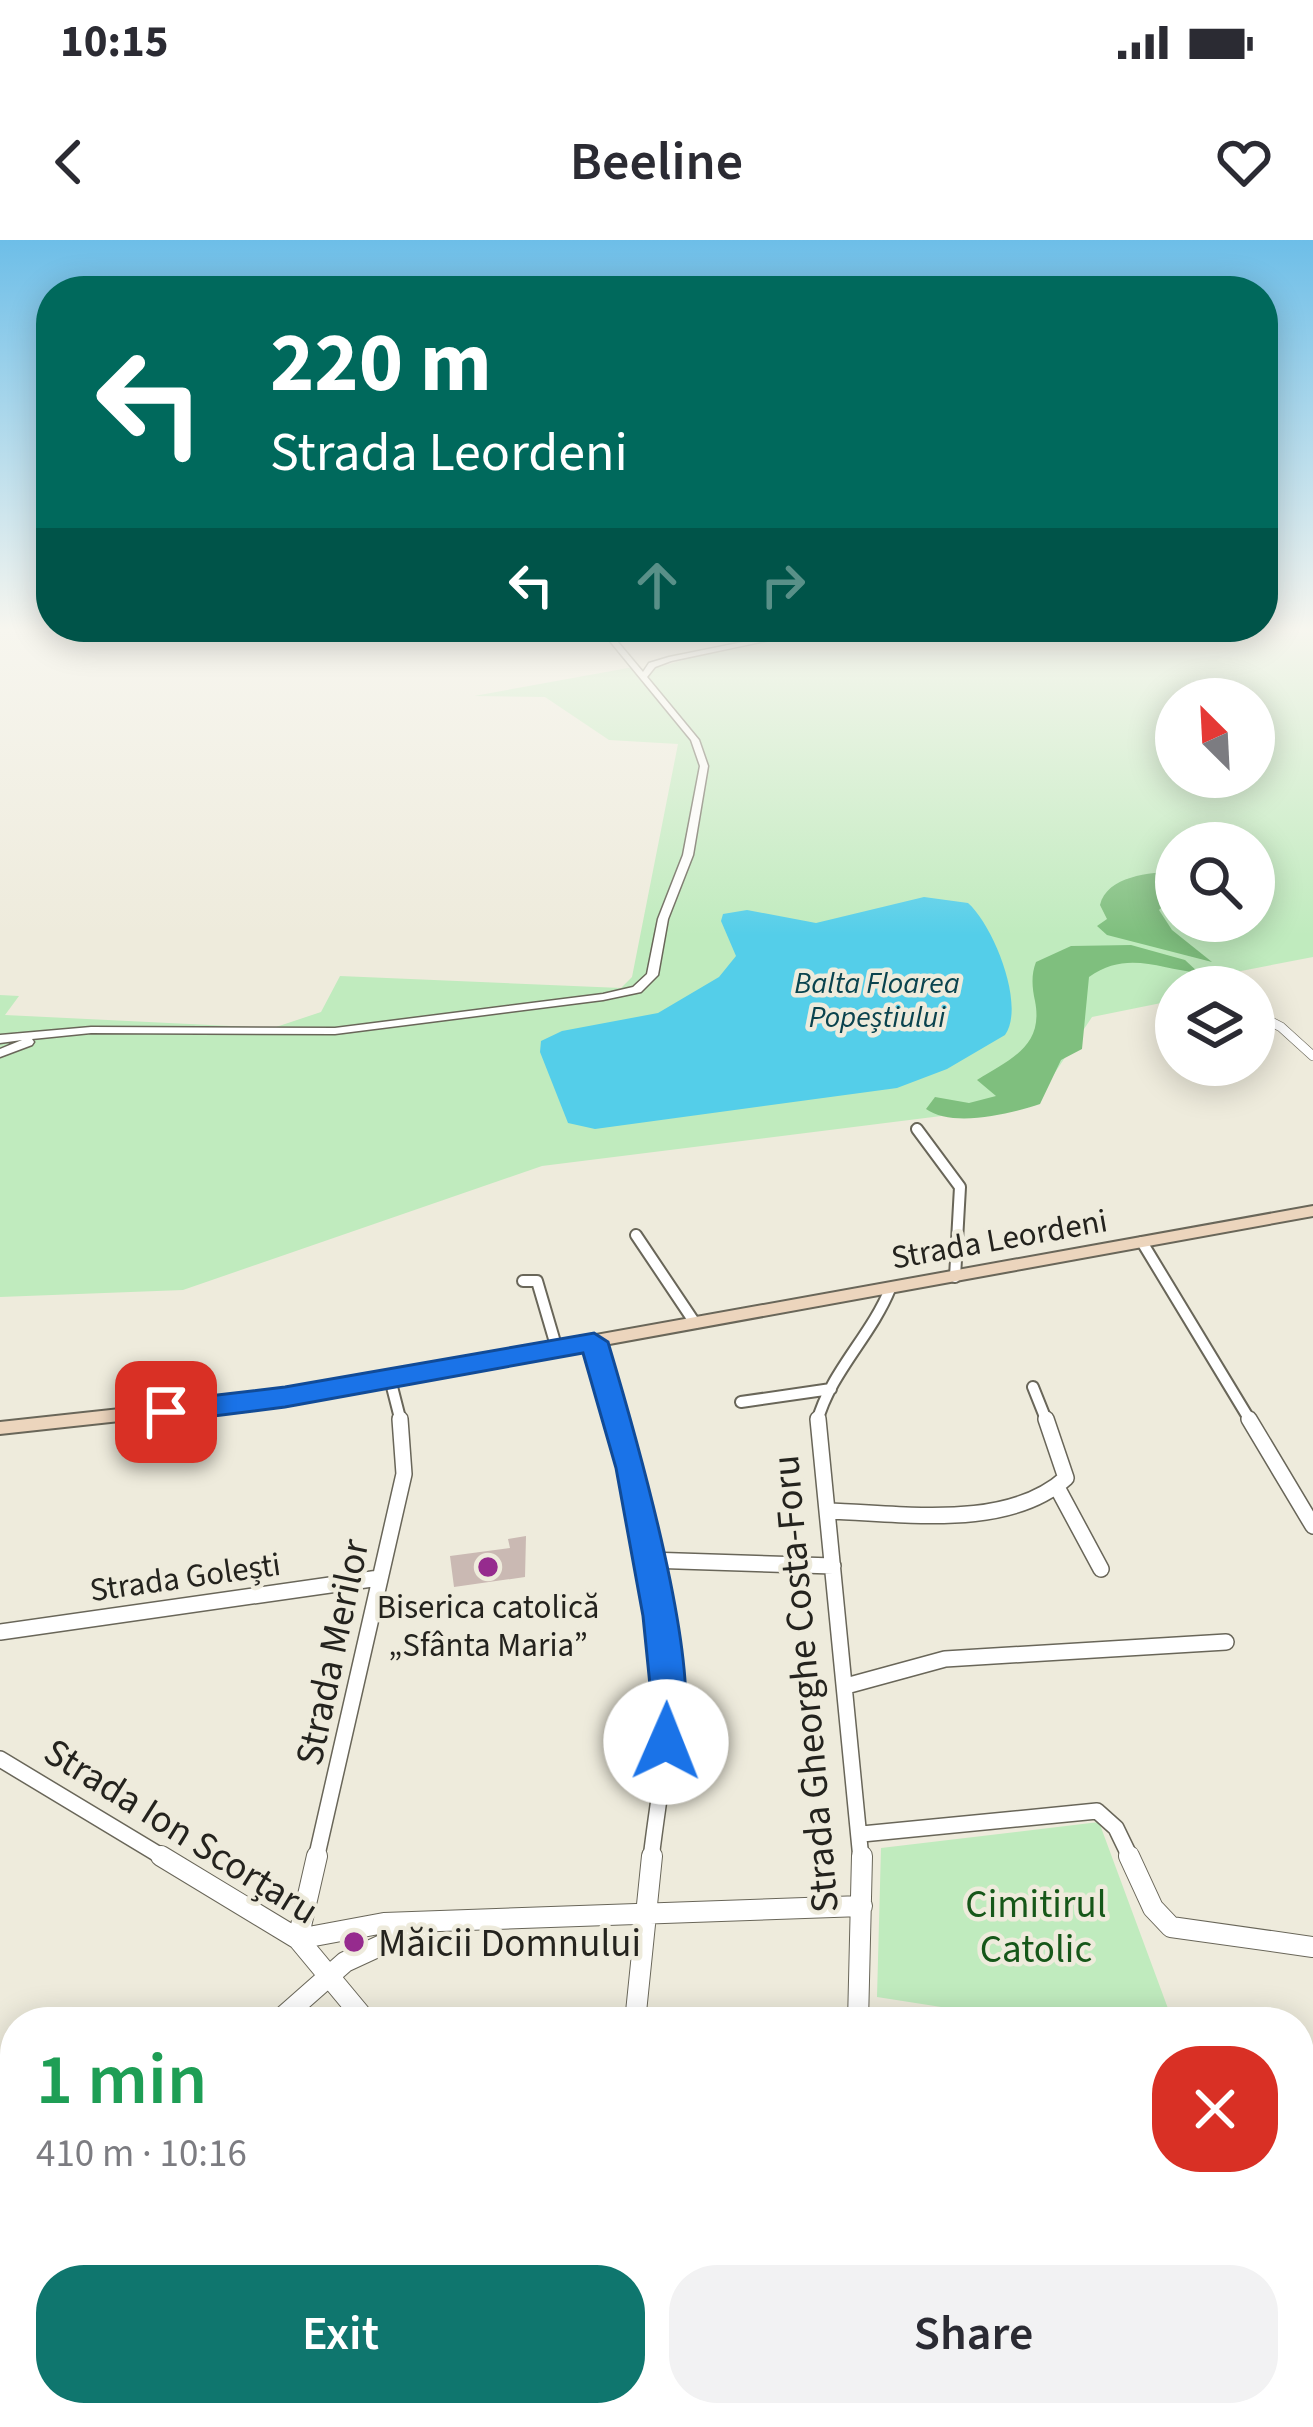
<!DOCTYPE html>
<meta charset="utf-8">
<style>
:root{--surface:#fff;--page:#f2f2f3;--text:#2b2b33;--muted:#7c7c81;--accent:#0f766e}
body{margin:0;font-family:"Source Sans 3",sans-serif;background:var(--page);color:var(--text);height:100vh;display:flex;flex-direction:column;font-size:45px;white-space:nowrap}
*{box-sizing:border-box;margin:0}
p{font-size:39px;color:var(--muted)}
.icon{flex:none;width:66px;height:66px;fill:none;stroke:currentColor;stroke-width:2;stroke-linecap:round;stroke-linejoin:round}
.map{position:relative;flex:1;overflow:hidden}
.panel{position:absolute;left:0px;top:1767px;width:1314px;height:420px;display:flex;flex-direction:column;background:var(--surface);border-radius:48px 48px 0 0;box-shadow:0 6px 30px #0003}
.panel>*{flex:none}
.hud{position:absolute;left:36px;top:36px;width:1242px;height:366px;border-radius:48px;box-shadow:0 6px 30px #0003;background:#00695c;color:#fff;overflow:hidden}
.needle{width:78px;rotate:336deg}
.fabs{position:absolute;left:1155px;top:438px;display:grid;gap:24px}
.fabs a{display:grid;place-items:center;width:120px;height:120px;border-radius:50%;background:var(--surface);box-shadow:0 6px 30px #0003;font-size:60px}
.pin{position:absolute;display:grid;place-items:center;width:102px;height:102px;color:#fff;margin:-51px;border-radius:24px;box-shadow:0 6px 18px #0006}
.me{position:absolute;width:132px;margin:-66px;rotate:1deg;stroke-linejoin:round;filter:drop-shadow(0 0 9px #0008)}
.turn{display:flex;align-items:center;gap:42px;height:252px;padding:0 36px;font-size:54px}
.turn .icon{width:156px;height:156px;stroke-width:2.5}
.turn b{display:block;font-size:84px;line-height:102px}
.lanes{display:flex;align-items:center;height:114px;padding:0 36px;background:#0003;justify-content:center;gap:60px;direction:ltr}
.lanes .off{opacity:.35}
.round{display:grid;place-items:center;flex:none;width:126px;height:126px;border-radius:48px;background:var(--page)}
.head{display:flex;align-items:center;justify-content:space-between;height:204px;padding:0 36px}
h1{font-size:72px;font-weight:600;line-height:90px;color:#1e9e55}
.cta{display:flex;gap:24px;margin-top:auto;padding:24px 36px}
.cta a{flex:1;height:138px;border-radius:48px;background:var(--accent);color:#fff;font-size:48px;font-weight:600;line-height:138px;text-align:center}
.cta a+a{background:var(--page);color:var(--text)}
.status{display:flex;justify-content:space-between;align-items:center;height:84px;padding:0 60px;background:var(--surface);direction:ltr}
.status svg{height:33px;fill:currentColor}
header{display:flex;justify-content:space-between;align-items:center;height:156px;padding:0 36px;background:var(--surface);font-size:54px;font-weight:600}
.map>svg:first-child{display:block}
</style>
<div class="status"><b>10:15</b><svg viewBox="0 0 49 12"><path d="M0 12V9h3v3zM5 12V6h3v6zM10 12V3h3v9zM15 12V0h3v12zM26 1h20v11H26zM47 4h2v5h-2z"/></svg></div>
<header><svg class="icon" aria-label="back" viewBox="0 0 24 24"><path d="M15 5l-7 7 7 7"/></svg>Beeline<svg class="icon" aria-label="heart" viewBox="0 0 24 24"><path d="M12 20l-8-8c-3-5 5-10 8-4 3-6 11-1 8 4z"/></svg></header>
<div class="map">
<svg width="1313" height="2187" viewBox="0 0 1313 2187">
<rect width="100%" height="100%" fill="#eeebdc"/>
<path fill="#c0ebbe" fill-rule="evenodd" d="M830,389H1313V717L1179,743L1176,760L1092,777L1044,849L997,869L542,926L183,1050L0,1057V755L19,756L5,775L273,788L321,772L340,736L621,748L632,737L678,504L609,500L545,457L474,456L628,428L652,429L722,409ZM1176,459H1254V537H1176ZM1176,603H1254V681H1176Z
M1099,1582L1173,1782H1037L877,1757L881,1608Z"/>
<path fill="#7fbf7e" d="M1176,632V654L1159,670L1172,690L1212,722L1107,695L1097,686L1107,679L1100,665C1107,636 1150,632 1176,632Z
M1131,705L1185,720L1199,733C1159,729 1127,710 1089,737L1082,809L1061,820L1040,864C1011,874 952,888 926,869L935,857L969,863L996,856L977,840C1010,819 1044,807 1035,761C1032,747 1031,735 1036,722L1071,706Z"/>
<path fill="#54cee9" d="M924,657L968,663C993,685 1026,765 1005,795L947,829L897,848L595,889L568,883L540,812L541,801L562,791L658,773L719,737L736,716L721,681L723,674L747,670L816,683Z"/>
<path fill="#cab9b3" d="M526,1296L525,1337L454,1347L450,1316L510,1308L508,1299Z"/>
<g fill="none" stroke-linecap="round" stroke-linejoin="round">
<g stroke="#696659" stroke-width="10">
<path id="minor-far3" d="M1254,773L1281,787L1313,816"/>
</g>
<g stroke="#696659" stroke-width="14">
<path id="minor-far2" d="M917,889L960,947L955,1037
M636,995L695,1083
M1142,1002L1251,1182
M523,1041H537L557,1109
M594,1102L618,1182
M390,1139L401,1182
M1033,1147L1047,1182
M741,1162L831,1149
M817,1182C830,1133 871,1096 890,1049"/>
</g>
<g stroke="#696659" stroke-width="18">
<path id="minor-far1" d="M617,1179C642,1266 665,1363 668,1453C669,1507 657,1565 651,1619
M818,1179L861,1619
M1249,1179L1313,1286
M1058,1249L1101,1329
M828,1271C902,1273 1007,1291 1066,1238L1046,1179
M648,1320L833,1326
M0,1392L379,1338
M846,1446L945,1419L1226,1402
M0,1519L166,1619
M862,1594L1097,1571L1116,1588L1131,1619
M316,1619L404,1234L400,1179"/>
</g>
<g stroke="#696659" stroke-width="22">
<path id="minor" d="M161,1616L298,1699L367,1782
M1129,1616L1153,1668L1171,1687L1313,1707
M298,1699L317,1616
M298,1699L384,1683L862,1666
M277,1782L345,1722L425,1685
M635,1782L652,1616
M858,1782L862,1616
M1299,2020L1313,2017
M0,2149L15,2126
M1299,2163L1313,2164
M635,2172L646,2187
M1177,2172L1179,2187
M323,2187L329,2172
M803,2187L806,2172"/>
</g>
<g stroke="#696659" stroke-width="3">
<path id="tertiary" d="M600,389H607L643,432L649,423L669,417L807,389H822L671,421L655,427L647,437L699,500L708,526L693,615L668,679L658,735L641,752L603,760L335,794L91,793L32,799L34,802L32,805L0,817V809L22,800L0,803V795L91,787L335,788L603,754L633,747L647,734L658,679L683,615L700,526L691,500Z"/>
</g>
<g stroke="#696659" stroke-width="4">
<path id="secondary" d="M1313,966V976L285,1163L0,1194V1182L285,1151Z"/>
</g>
<use href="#minor-far3" stroke="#fff" stroke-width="9"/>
<use href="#minor-far2" stroke="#fff" stroke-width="10"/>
<use href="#minor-far1" stroke="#fff" stroke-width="15"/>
<use href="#minor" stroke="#fff" stroke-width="20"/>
<use href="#tertiary" fill="#fff" fill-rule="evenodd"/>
<use href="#secondary" fill="#ecd5bd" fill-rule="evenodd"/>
</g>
<linearGradient id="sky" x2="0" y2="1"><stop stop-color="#6dbee8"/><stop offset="0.56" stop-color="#f7f6ef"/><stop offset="1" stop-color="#f7f6ef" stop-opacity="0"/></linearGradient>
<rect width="1313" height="695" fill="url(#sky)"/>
<path fill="#1a73e8" stroke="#114b97" stroke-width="3" d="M594,1093L608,1102C631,1179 711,1446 678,1513L666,1517L653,1513L648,1502L651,1455L643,1376L616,1228L583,1113L285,1167L166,1182L152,1172L166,1161L285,1147Z"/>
<g fill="#962b8e" stroke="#eeebdc" stroke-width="4.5">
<circle cx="488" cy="1327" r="12"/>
<circle cx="354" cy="1702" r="12"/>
</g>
<g text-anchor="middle" stroke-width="9" stroke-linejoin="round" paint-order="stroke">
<g font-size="30" font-style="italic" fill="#0a434e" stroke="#eeebdc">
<text x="877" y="753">Balta Floarea<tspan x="877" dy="34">Popeștiului</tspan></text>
</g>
<g font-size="33" fill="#24231e" stroke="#eeebdc">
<text transform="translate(999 998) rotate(-10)" y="12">Strada Leordeni</text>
<text transform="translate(185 1336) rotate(-8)" y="12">Strada Golești</text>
</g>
<g font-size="33" fill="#24231e" stroke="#eeebdc">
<text x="488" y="1378">Biserica catolică<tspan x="488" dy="38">„Sfânta Maria”</tspan></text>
</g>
<g font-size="39" fill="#24231e" stroke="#eeebdc">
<text transform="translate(331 1412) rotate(-78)" y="14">Strada Merilor</text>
<text transform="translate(804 1444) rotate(-95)" y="14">Strada Gheorghe Costa-Foru</text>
<text transform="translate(182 1590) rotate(32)" y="14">Strada Ion Scorțaru</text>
</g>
<g font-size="39" fill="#165719" stroke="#eeebdc">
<text x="1036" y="1677">Cimitirul<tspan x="1036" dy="45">Catolic</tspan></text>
</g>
<g font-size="39" fill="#24231e" stroke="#eeebdc" text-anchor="start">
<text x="378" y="1716">Măicii Domnului</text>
</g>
</g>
</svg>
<div class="fabs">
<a><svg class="needle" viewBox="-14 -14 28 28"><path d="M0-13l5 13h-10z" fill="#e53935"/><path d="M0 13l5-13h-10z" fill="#7c7c81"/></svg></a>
<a><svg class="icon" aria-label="search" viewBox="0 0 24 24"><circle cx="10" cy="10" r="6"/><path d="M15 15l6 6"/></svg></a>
<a><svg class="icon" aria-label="layers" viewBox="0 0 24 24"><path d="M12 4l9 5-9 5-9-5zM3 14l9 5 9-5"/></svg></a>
</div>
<div class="pin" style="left:166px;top:1172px;background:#d93025"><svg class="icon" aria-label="arrive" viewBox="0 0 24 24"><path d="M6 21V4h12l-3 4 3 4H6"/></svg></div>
<svg class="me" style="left:666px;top:1502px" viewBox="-20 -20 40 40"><circle r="19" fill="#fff"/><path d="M0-13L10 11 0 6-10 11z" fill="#1a73e8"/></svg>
<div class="hud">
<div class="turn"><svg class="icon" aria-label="left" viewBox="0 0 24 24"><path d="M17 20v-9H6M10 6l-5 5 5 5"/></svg><div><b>220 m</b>Strada Leordeni</div></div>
<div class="lanes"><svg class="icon" aria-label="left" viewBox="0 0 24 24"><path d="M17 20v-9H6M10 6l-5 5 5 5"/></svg><svg class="icon off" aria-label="ahead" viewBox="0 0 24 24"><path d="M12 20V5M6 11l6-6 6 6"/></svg><svg class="icon off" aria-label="right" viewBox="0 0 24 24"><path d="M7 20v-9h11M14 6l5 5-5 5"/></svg></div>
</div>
<section class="panel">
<div class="head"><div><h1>1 min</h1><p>410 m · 10:16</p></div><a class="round" style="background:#d93025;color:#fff"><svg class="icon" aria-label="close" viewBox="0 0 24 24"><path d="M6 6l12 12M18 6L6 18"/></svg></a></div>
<div class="cta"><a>Exit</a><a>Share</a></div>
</section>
</div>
